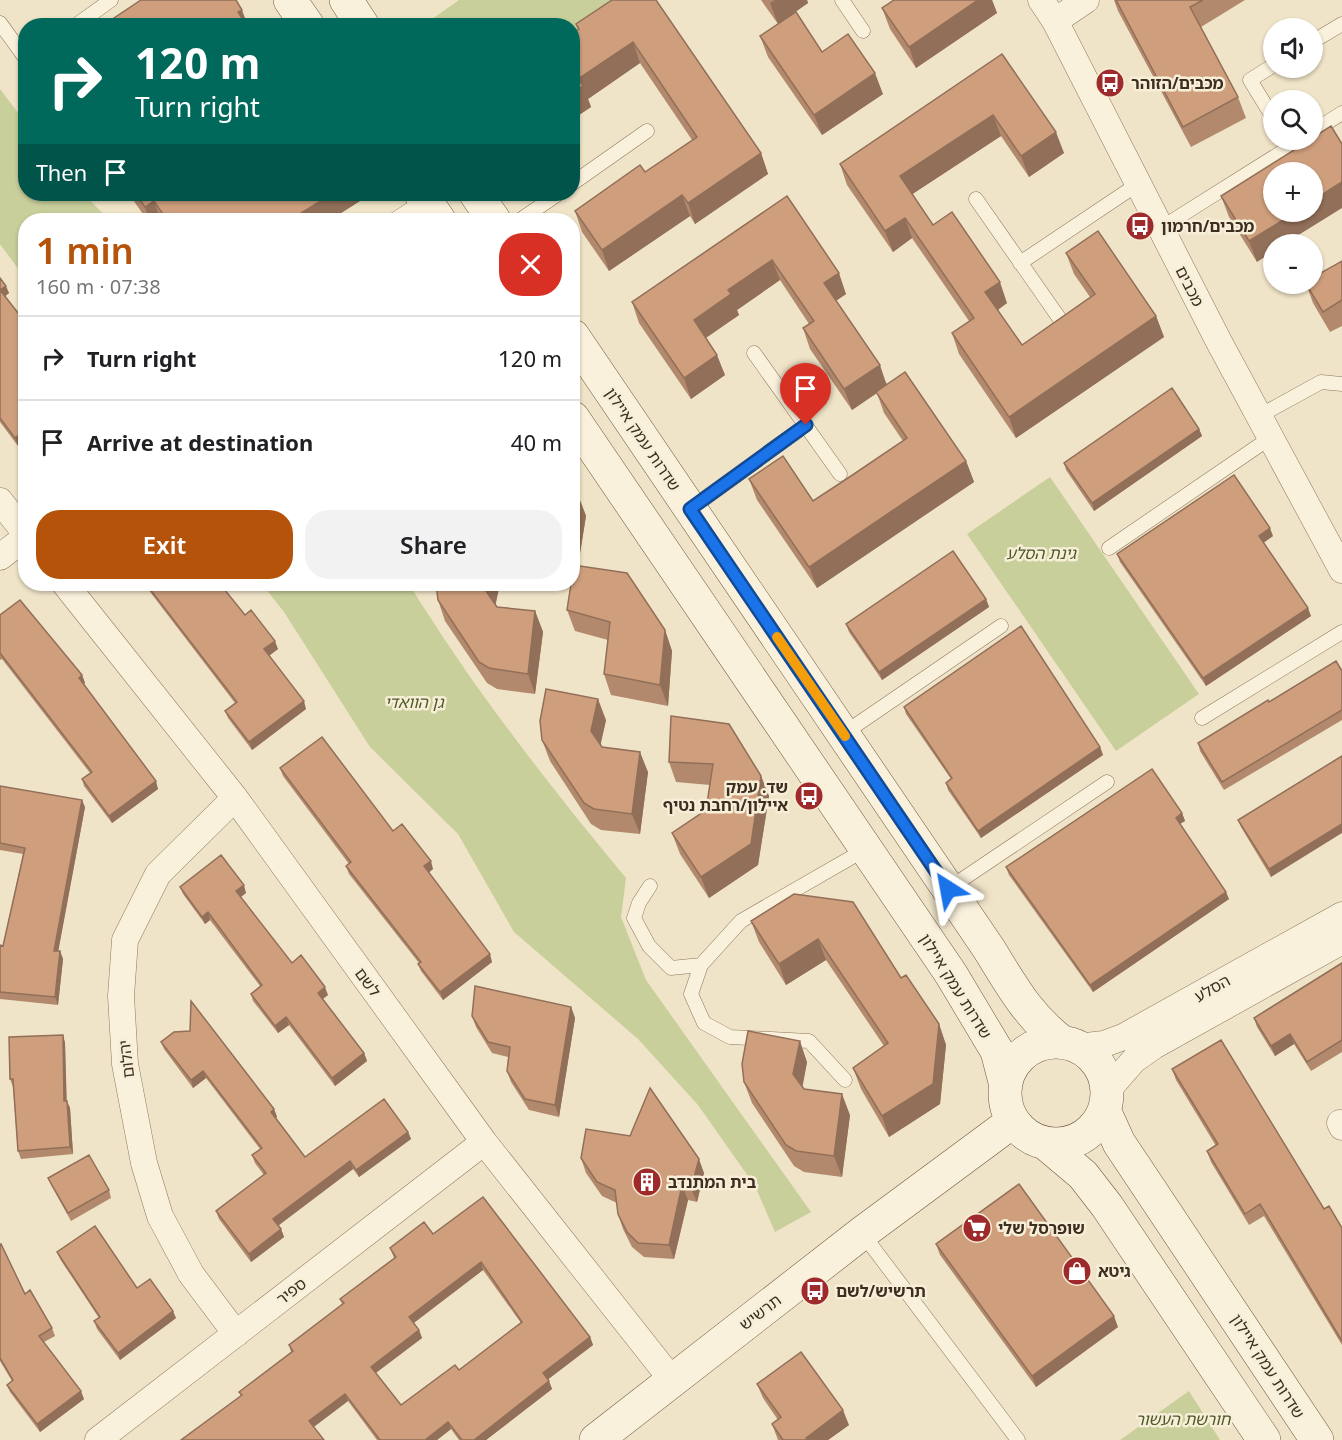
<!DOCTYPE html>
<meta charset="utf-8">
<style>
:root{--surface:#fff;--page:#f2f2f2;--text:#202124;--muted:#757577;--line:#e0e0e0;--accent:#b45309}
body{margin:0;font-family:Georgia,"Noto Sans Hebrew",serif;background:var(--page);color:var(--text);height:100vh;display:flex;flex-direction:column;font-size:22px;white-space:nowrap}
*{box-sizing:border-box;margin:0}
p{font-size:20px;color:var(--muted)}
.icon{flex:none;width:33px;height:33px;fill:none;stroke:currentColor;stroke-width:2;stroke-linecap:round;stroke-linejoin:round}
.map{position:relative;flex:1;overflow:hidden}
.sheet{position:absolute;left:18px;top:213px;width:562px;height:378px;display:flex;flex-direction:column;background:var(--surface);border-radius:24px;box-shadow:0 2px 4px #0004}
.sheet>*{flex:none}
.top-card{position:absolute;left:18px;top:18px;width:562px;height:183px;border-radius:24px;box-shadow:0 2px 4px #0004;background:#00695c;color:#fff;overflow:hidden}
.fabs{position:absolute;left:1263px;top:18px;display:grid;gap:12px}
.fabs a{display:grid;place-items:center;width:60px;height:60px;border-radius:50%;background:var(--surface);box-shadow:0 2px 4px #0004;font-size:30px}
.pin{position:absolute;display:grid;place-items:center;width:51px;height:51px;color:#fff;margin:-62px -26px;border-radius:50% 50% 50% 0;rotate:-45deg;box-shadow:0 0 6px #0007}
.pin .icon{rotate:45deg}
.me{position:absolute;width:66px;margin:-33px;rotate:326deg;stroke-linejoin:round;filter:drop-shadow(0 0 4px #0008)}
.turn{display:flex;align-items:center;gap:21px;height:126px;padding:0 18px;font-size:27px}
.turn .icon{width:78px;height:78px;stroke-width:2.5}
.turn b{display:block;font-size:42px;line-height:51px}
.then{display:flex;align-items:center;height:57px;padding:0 18px;background:#0003;gap:12px;font-size:22px}
.round{display:grid;place-items:center;flex:none;width:63px;height:63px;border-radius:24px;background:var(--page)}
.head{display:flex;align-items:center;justify-content:space-between;height:102px;padding:0 18px}
h1{font-size:36px;font-weight:600;line-height:45px;color:var(--accent)}
.cta{display:flex;gap:12px;margin-top:auto;padding:12px 18px}
.cta a{flex:1;height:69px;border-radius:24px;background:var(--accent);color:#fff;font-size:24px;font-weight:600;line-height:69px;text-align:center}
.cta a+a{background:var(--page);color:var(--text)}
ul{padding:0;list-style:none}
li{display:flex;align-items:center;gap:18px;height:84px;padding:0 18px;border-top:2px solid var(--line)}
li div{flex:1}
li b{display:block;font-size:22px}
li em{font-style:normal}
.map>svg:first-child{display:block}
</style>
<div class="map">
<svg width="1342" height="1440" viewBox="0 0 1342 1440">
<rect width="100%" height="100%" fill="#f0e4c8"/>
<path fill="#c9cf9b" d="M459,0H622L573,34V26H422Z
M0,89L25,122L26,194H84L109,220H26L25,278L0,244Z
M1050,477L1199,694L1116,751L967,534Z
M262,584H409C473,688 548,784 626,878L621,917L646,980L811,1212L775,1232L755,1186L698,1105L638,1039L514,932L458,834L370,747L284,612Z
M1189,1391L1220,1440H1120Z"/>
<g fill="none" stroke-linecap="round" stroke-linejoin="round">
<g stroke="#8d765c" stroke-width="15">
<path id="lane" d="M842,0L863,31
M0,23L26,59
M75,26L111,0
M1312,42L1342,24
M1274,65L1250,80L1274,119
M1312,132L1342,113
M573,183L647,131
M976,199L1064,325
M394,220L425,200
M520,220L558,194
M1161,228L1301,140
M1020,263L1138,184
M754,353L840,474
M1259,416L1321,382L1342,384
M690,509L806,425
M1109,548L1270,438
M1202,718L1342,632
M843,734L1001,626
M650,886L639,903L634,918L649,946L671,968L701,965
M948,889L1107,782
M845,1080L809,1041L730,1037L704,1023L691,994L701,965L741,921L866,849
M862,1233L1018,1440"/>
</g>
<g stroke="#8d765c" stroke-width="27">
<path id="street" d="M1041,0L1055,21L1218,340L1342,570
M1055,21L1086,0
M0,501L26,534
M0,557L26,537
M65,584L235,798L484,1142L672,1380
M235,798L158,874L125,940L121,996L125,1064L144,1163L160,1216L191,1274L236,1334
M1077,1047L1104,1044L1123,1037L1342,915
M1107,1091L1134,1060L1154,1046L1342,941
M1340,1123L1342,1127
M98,1440L484,1142"/>
</g>
<g stroke="#6f573f" stroke-width="34">
<path id="secondary" d="M290,0L308,26
M346,0L363,26
M421,194L439,220
M476,194L494,220
M573,336L989,949C1012,986 1027,1015 1062,1042
M573,418L951,974L997,1051L1005,1082
M1005 1093a51 51 0 1 1 102 0a51 51 0 1 1-102 0Z
M1104,1110L1119,1143L1317,1440
M1045,1143L1083,1175L1107,1206L1264,1440
M596,1440L862,1233L1012,1122"/>
</g>
<use href="#lane" stroke="#faf1dc" stroke-width="14"/>
<use href="#street" stroke="#faf1dc" stroke-width="26"/>
<use href="#secondary" stroke="#faf1dc" stroke-width="33"/>
</g>
<path fill="#b2896c" fill-rule="evenodd" d="M612,0L761,153L768,174L695,224L690,216L609,271L582,232L575,211L645,172L692,140L640,63L588,99L591,107L573,119L578,29L576,24Z
M761,0H807L808,3L778,24Z
M894,0H992L997,13L916,68L890,29L882,8Z
M1114,0H1245L1201,27L1238,97L1246,118L1191,147L1118,11Z
M760,36L822,52L883,94L822,135L768,57Z
M1002,54L1064,153L1029,177L1001,136L912,194L933,225L1007,303L998,310L1022,345L1090,297L1074,274L1066,253L1156,316L1164,337L1016,438L959,354L952,333L969,321L912,238L893,252L847,185L840,164Z
M1310,140L1257,262L1229,217L1221,196Z
M129,194H371L330,220H147Z
M787,196L846,294L836,301L887,384L966,461L974,482L817,588L757,500L749,479L813,501L851,476L903,441L884,413L877,393L852,410L810,349L803,328L809,324L780,280L737,310L739,315L706,338L725,375L691,399L639,323L632,302Z
M1342,261V326L1330,332L1313,303L1306,284Z
M0,278L9,293L5,296L26,323V440L18,446L0,422Z
M1199,429L1202,436L1094,511L1066,470L1064,463Z
M573,486L578,495L586,516L578,565L665,630L672,651L668,706L611,695L604,674L608,640L575,631L567,610L573,584Z
M1273,536L1263,542L1311,616L1206,686L1120,562L1117,554Z
M144,584H220L245,615L278,649L269,656L306,709L252,750L228,718L225,711L235,703Z
M986,599L989,607L882,680L849,632L846,624Z
M438,600L495,604L497,607L535,611L543,632L535,694L497,689L487,683L445,621Z
M0,615L82,675L85,683L83,684L158,789L112,823L84,786L82,779L90,773L2,659L0,660Z
M1342,671V720L1224,790L1200,751L1198,743L1269,702Z
M904,707L1100,747L1103,755L981,838L948,790L946,783L951,779L906,714Z
M671,716L761,776L769,796L758,865L709,898L680,854L672,833L706,810L710,785L676,782L669,762Z
M606,720L600,745L602,747L648,772L640,834L601,830L591,824L550,761L542,740Z
M1342,756L1271,877L1241,827L1238,820Z
M280,768L393,831L433,869L429,872L492,962L443,1000L421,971L418,964L419,963L349,874L346,866L349,864L283,776Z
M0,786L85,807L58,951H60L63,959L58,1005L0,999V945L3,946L23,854L0,850Z
M1182,813L1185,821L1180,824L1229,899L1093,992L1009,875L1006,867Z
M180,887L246,893L241,897L292,963L328,995L323,999L364,1053L367,1061L335,1086L289,1025L278,1033L253,1001L251,994L260,986L210,920L205,924L183,894Z
M794,894L901,978L939,1024L946,1045L940,1104L889,1137L861,1089L853,1068L884,1046L826,960L786,985L759,942L751,921Z
M1342,963V1052L1311,1071L1294,1044L1275,1056L1257,1027L1254,1018Z
M571,1007L575,1018L559,1117L529,1110L511,1082L507,1071L508,1057L492,1053L476,1027L472,1016Z
M63,1035L65,1043L66,1101L70,1108L73,1154L21,1159L18,1151L13,1087L10,1079Z
M161,1042L274,1109L277,1117L276,1118L305,1157L408,1132L411,1139L359,1177L353,1169L278,1226L281,1229L284,1237L251,1262L219,1219L216,1211L264,1175L255,1163L252,1155L260,1149L206,1078L193,1088L164,1049Z
M807,1062L802,1087L804,1089L850,1115L842,1177L804,1172L794,1166L752,1103L744,1082Z
M1172,1069L1324,1209L1342,1228V1345L1264,1216L1249,1225L1211,1162L1207,1151L1216,1146L1176,1080Z
M581,1158L704,1173L697,1202L688,1200L674,1259L644,1257L632,1247L623,1229L618,1214L617,1203L602,1196L586,1173Z
M48,1178L109,1190L111,1198L71,1221L51,1185Z
M483,1197L590,1337L593,1345L548,1379L552,1389L486,1440H459L451,1429L437,1440H377L348,1401L314,1427L241,1396L239,1392L291,1352L289,1345L342,1304L340,1299L394,1258L390,1248L433,1234ZM483,1270L521,1323L459,1370L401,1405L376,1373L422,1338L419,1330L414,1323Z
M0,1244L25,1294L52,1328L55,1336L44,1342L84,1399L40,1432L10,1392L7,1385L12,1381L0,1361Z
M936,1244L1118,1327L1036,1387L940,1255Z
M57,1252L137,1288L176,1318L120,1360L97,1329L94,1321L99,1318L60,1259Z
M757,1384L849,1425L828,1440H778L772,1424L778,1420L763,1398Z"/>
<path fill="#916f58" d="M775,0H807L808,3L778,24L770,3Z
M978,0H992L997,13L916,68L909,47Z
M242,10L248,26H243L238,12Z
M633,42L640,63L588,99L591,107L573,119V92L578,79Z
M875,73L883,94L822,135L814,115Z
M993,115L1001,136L908,197L900,176Z
M1056,132L1064,153L1029,177L1021,156Z
M761,153L768,174L695,224L688,203Z
M1342,182V208L1284,244H1274V251L1257,262L1249,241L1296,212H1312V201Z
M332,194H371L330,220H290Z
M682,195L690,216L609,271L602,250Z
M154,201L161,220H149L145,207Z
M905,218L912,238L893,252L885,231Z
M772,260L780,280L737,310L739,315L701,341L694,320L728,290Z
M839,273L846,294L831,304L824,283Z
M1000,282L1007,303L993,313L985,292Z
M6,286L9,293L3,298L0,290Z
M1156,316L1164,337L1016,438L1009,417Z
M717,355L725,375L691,399L684,378Z
M880,365L887,386L852,410L844,389Z
M1199,429L1202,436L1094,511L1092,503Z
M26,430V440L18,446L15,438Z
M966,461L974,482L817,588L809,567Z
M578,495L586,516L578,566L573,553V529Z
M1270,528L1273,536L1262,544L1259,536Z
M488,584H500L494,612L486,591Z
M986,599L989,607L882,680L879,672Z
M1308,608L1311,616L1206,686L1203,678Z
M535,611L543,632L535,694L528,674Z
M665,630L672,651L668,706L660,685Z
M275,641L278,649L267,657L264,649Z
M82,675L85,683L82,686L79,678Z
M598,699L606,720L599,752L591,731Z
M304,701L306,709L252,750L249,742Z
M1100,747L1103,755L981,838L978,831Z
M640,752L648,772L640,834L632,814Z
M761,776L769,796L758,865L709,898L701,877Z
M156,781L158,789L112,823L109,816Z
M82,800L85,807L57,958L54,951Z
M1182,813L1185,821L1178,825L1176,818Z
M1342,824V833L1271,877L1269,869Z
M431,861L433,869L427,874L424,866Z
M244,885L246,893L239,898L236,891Z
M1226,892L1229,899L1093,992L1090,985Z
M208,912L210,920L205,924L202,917Z
M818,939L826,960L786,985L779,964Z
M60,951L63,959L58,1005L55,997Z
M490,954L492,962L443,1000L440,992Z
M325,987L328,995L321,1000L318,993Z
M571,1007L575,1018L559,1117L555,1105Z
M286,1017L289,1025L278,1033L275,1026Z
M939,1024L946,1045L940,1104L889,1137L882,1116Z
M1290,1034L1294,1044L1275,1056L1271,1046Z
M63,1035L65,1043L67,1108L64,1101Z
M800,1041L807,1062L801,1095L793,1074Z
M364,1053L367,1061L335,1086L332,1078Z
M203,1071L206,1078L193,1088L191,1080Z
M842,1094L850,1115L842,1177L834,1156Z
M67,1101L70,1108L73,1154L70,1147Z
M274,1109L277,1117L274,1119L271,1112Z
M408,1132L411,1139L359,1177L356,1170Z
M699,1159L704,1173L697,1202L691,1188Z
M350,1161L353,1169L276,1227L273,1219Z
M682,1185L688,1200L674,1259L669,1245Z
M281,1229L284,1237L251,1262L249,1254Z
M481,1262L483,1270L412,1324L409,1317Z
M173,1311L176,1318L120,1360L118,1353Z
M1114,1316L1118,1327L1036,1387L1032,1376Z
M419,1330L422,1338L374,1374L371,1367Z
M590,1337L593,1345L546,1381L543,1373Z
M549,1381L552,1389L486,1440H474Z
M81,1391L84,1399L40,1432L37,1424Z
M345,1394L348,1401L312,1428L309,1421Z
M843,1410L849,1425L828,1440H807L806,1438Z
M448,1422L451,1429L437,1440H425Z"/>
<path fill="#cf9f7d" stroke="#916f58" stroke-width="1.5" fill-rule="evenodd" d="M141,0H236L242,10L238,12L247,26H102Z
M612,0H656L761,153L688,203L682,195L602,250L575,211L640,165L645,172L697,137L633,42L578,79L583,86L573,92V33L579,29L576,24Z
M894,0H978L909,47L882,8Z
M1116,0H1203L1190,7L1238,97L1183,127Z
M796,12L822,52L848,34L875,73L814,115L760,36Z
M1002,54L1056,132L1021,156L993,115L900,176L933,225L952,212L1000,282L985,292L1022,345L1095,294L1066,253L1098,231L1156,316L1009,417L952,333L974,318L905,218L885,231L840,164Z
M1331,126L1342,144V182L1312,201V172H1274V212H1296L1249,241L1221,196L1310,140H1312V138Z
M136,194H332L290,220H167L154,201L145,207Z
M787,196L839,273L824,283L880,365L844,389L803,328L814,321L772,260L728,290L731,294L694,320L717,355L684,378L632,302Z
M1342,261V300L1323,312L1306,284H1312V278Z
M0,278L6,286L0,290L26,323V430L15,438L0,418Z
M905,372L966,461L809,567L749,479L783,456L813,501L851,476L907,438L876,392Z
M1172,388L1199,429L1092,503L1064,463Z
M1234,475L1270,528L1259,536L1308,608L1203,678L1117,554Z
M573,486L578,495L573,529Z
M953,551L986,599L879,672L846,624Z
M573,565L627,573L665,630L660,685L604,674L610,622L567,610L571,584H573Z
M146,584H220L245,615L251,610L275,641L264,649L304,701L249,742L225,711L237,702Z
M436,584H488L486,591L497,607L535,611L528,674L489,668L479,662L438,600Z
M20,600L82,675L79,678L156,781L109,816L82,779L92,772L0,653V615Z
M1021,626L1100,747L978,831L946,783L952,778L904,707Z
M1336,661L1342,671V710L1222,782L1198,743L1268,700L1269,702Z
M546,689L598,699L591,731L602,747L640,752L632,814L594,809L584,803L542,740L540,721Z
M671,716L729,724L761,776L751,844L701,877L672,833L706,810L713,764L669,762Z
M322,737L393,831L402,824L431,861L424,866L490,954L440,992L418,964L421,962L346,866L351,862L280,768Z
M1342,756V824L1269,869L1238,820Z
M1152,769L1182,813L1176,818L1226,892L1090,985L1006,867Z
M0,786L82,800L54,951H60L55,997L0,992V945L3,946L25,848L0,843Z
M221,855L244,885L236,891L292,963L301,955L325,987L318,993L364,1053L332,1078L286,1017L275,1026L251,994L262,985L208,912L202,917L180,887Z
M794,894L853,902L901,978L906,975L939,1024L933,1084L882,1116L853,1068L888,1043L818,939L779,964L751,921Z
M1342,963V1040L1307,1062L1290,1034L1271,1046L1254,1018Z
M475,986L571,1007L555,1105L525,1099L507,1071L510,1047L488,1042L472,1016Z
M191,1001L274,1109L271,1112L305,1157L384,1099L408,1132L356,1170L350,1161L273,1219L281,1229L249,1254L216,1211L266,1173L252,1155L262,1148L203,1071L191,1080L161,1042L174,1032L190,1031Z
M748,1031L800,1041L793,1074L804,1089L842,1094L834,1156L796,1151L786,1145L744,1082L742,1064Z
M63,1035L64,1101H67L70,1147L18,1151L13,1079H10L9,1037Z
M1221,1040L1324,1209L1329,1206L1342,1228V1341L1260,1204L1245,1214L1207,1151L1218,1144L1172,1069Z
M650,1088L699,1159L691,1188L682,1185L669,1245L638,1243L627,1232L618,1214L615,1190L597,1182L581,1158L586,1129L630,1136Z
M89,1155L109,1190L68,1213L48,1178Z
M1019,1184L1114,1316L1032,1376L936,1244Z
M483,1197L590,1337L543,1373L549,1381L474,1440H462L448,1422L425,1440H380L345,1394L309,1421L324,1440H181L242,1395L239,1392L293,1351L289,1345L344,1303L340,1299L396,1257L390,1248L424,1222L433,1234ZM481,1262L522,1322L459,1370L455,1365L401,1405L371,1367L419,1330L409,1317Z
M95,1226L137,1288L150,1279L173,1311L118,1353L94,1321L100,1317L57,1252Z
M0,1244H1L25,1294L30,1290L52,1328L39,1336L81,1391L37,1424L7,1385L13,1380L0,1358Z
M801,1352L843,1410L806,1438L808,1440H783L772,1424L781,1417L757,1384Z"/>
<g fill="none" stroke-linecap="round" stroke-linejoin="round">
<g stroke="#114b97" stroke-width="15">
<path id="route" d="M806,425L690,509L948,889"/>
</g>
<use href="#route" stroke="#1a73e8" stroke-width="10"/>
<path stroke="#f59e0b" stroke-width="10" d="M777,637L845,736"/>
</g>
<defs>
<g id="bus-disc" transform="scale(1.5)"><circle r="9.5" fill="#9e2a2b" stroke="#f7eed8"/><path d="M-5-6H5V4H4V6H2V4H-2V6H-4V4H-5ZM-3.5-4V0h7V-4ZM-3.5 1.2v1.5H-2V1.2ZM2 1.2v1.5H3.5V1.2Z" fill="#fff"/></g>
<g id="building-disc" transform="scale(1.5)"><circle r="9.5" fill="#9e2a2b" stroke="#f7eed8"/><path d="M-4-6H4V6H1V3H-1V6H-4ZM-2.5-4.3h1.7v1.8h-1.7ZM.8-4.3h1.7v1.8H.8ZM-2.5-1h1.7V.8h-1.7ZM.8-1h1.7V.8H.8Z" fill="#fff"/></g>
<g id="supermarket-disc" transform="scale(1.5)"><circle r="9.5" fill="#9e2a2b" stroke="#f7eed8"/><path d="M-6-5.5h2.5l.6 2H6L4.5 2H-2.5L-4.4-4H-6ZM-1.5 3.2a1.3 1.3 0 1 0 .1 0ZM3 3.2a1.3 1.3 0 1 0 .1 0Z" fill="#fff"/></g>
<g id="shop-disc" transform="scale(1.5)"><circle r="9.5" fill="#9e2a2b" stroke="#f7eed8"/><path d="M-5-2.5h2.3a2.7 3.5 0 0 1 5.4 0H5L5.5 6h-11ZM-1.5-2.5h3a1.5 2.3 0 0 0-3 0Z" fill="#fff"/></g>
</defs>
<g fill-rule="evenodd">
<use href="#bus-disc" x="1110" y="83"/>
<use href="#bus-disc" x="1140" y="226"/>
<use href="#bus-disc" x="809" y="796"/>
<use href="#building-disc" x="647" y="1182"/>
<use href="#supermarket-disc" x="977" y="1228"/>
<use href="#shop-disc" x="1077" y="1271"/>
<use href="#bus-disc" x="815" y="1291"/>
</g>
<g text-anchor="middle" stroke-width="5" stroke-linejoin="round" paint-order="stroke">
<g font-size="16" font-weight="bold" fill="#3d2e20" stroke="#f7eed8" text-anchor="start">
<text x="1131" y="89">מכבים/הזוהר</text>
<text x="1161" y="232">מכבים/חרמון</text>
<text x="788" y="793" text-anchor="end">שד. עמק<tspan x="788" dy="18">איילון/רחבת נטיף</tspan></text>
<text x="668" y="1188">בית המתנדב</text>
<text x="998" y="1234">שופרסל שלי</text>
<text x="1098" y="1277">גיטא</text>
<text x="836" y="1297">תרשיש/לשם</text>
</g>
<g font-size="16" fill="#3d2e20" stroke="#f7eed8">
<text transform="translate(1190 286) rotate(63)" y="6">מכבים</text>
<text transform="translate(643 439) rotate(56)" y="6">שדרות עמק איילון</text>
<text transform="translate(368 982) rotate(54)" y="6">לשם</text>
<text transform="translate(956 986) rotate(58)" y="6">שדרות עמק איילון</text>
<text transform="translate(1212 988) rotate(-29)" y="6">הסלע</text>
<text transform="translate(126 1059) rotate(-97)" y="6">יהלום</text>
<text transform="translate(291 1291) rotate(-38)" y="6">ספיר</text>
<text transform="translate(760 1312) rotate(-37)" y="6">תרשיש</text>
<text transform="translate(1268 1366) rotate(57)" y="6">שדרות עמק איילון</text>
</g>
<g font-size="16" font-style="italic" fill="#4d5a26" stroke="#f7eed8">
<text x="1041" y="559">גינת הסלע</text>
<text x="414" y="708">גן הוואדי</text>
<text x="1183" y="1425">חורשת העשור</text>
</g>
</g>
</svg>
<div class="fabs">
<a><svg class="icon" aria-label="sound" viewBox="0 0 24 24"><path d="M4 9h4l5-4v14l-5-4H4zM17 9q2 3 0 6"/></svg></a>
<a><svg class="icon" aria-label="search" viewBox="0 0 24 24"><circle cx="10" cy="10" r="6"/><path d="M15 15l6 6"/></svg></a>
<a>+</a>
<a>−</a>
</div>
<div class="pin" style="left:806px;top:425px;background:#d93025"><svg class="icon" aria-label="arrive" viewBox="0 0 24 24"><path d="M6 21V4h12l-3 4 3 4H6"/></svg></div>
<svg class="me" style="left:948px;top:889px" viewBox="-20 -20 40 40"><path d="M0-17L14 15 0 8-14 15z" fill="#1a73e8" stroke="#fff" stroke-width="4"/></svg>
<div class="top-card">
<div class="turn"><svg class="icon" aria-label="right" viewBox="0 0 24 24"><path d="M7 20v-9h11M14 6l5 5-5 5"/></svg><div><b>120 m</b>Turn right</div></div>
<div class="then">Then<svg class="icon" aria-label="arrive" viewBox="0 0 24 24"><path d="M6 21V4h12l-3 4 3 4H6"/></svg></div>
</div>
<section class="sheet">
<div class="head"><div><h1>1 min</h1><p>160 m · 07:38</p></div><a class="round" style="background:#d93025;color:#fff"><svg class="icon" aria-label="close" viewBox="0 0 24 24"><path d="M6 6l12 12M18 6L6 18"/></svg></a></div>
<ul>
<li><svg class="icon" aria-label="right" viewBox="0 0 24 24"><path d="M7 20v-9h11M14 6l5 5-5 5"/></svg><div><b>Turn right</b></div><em>120 m</em></li>
<li><svg class="icon" aria-label="arrive" viewBox="0 0 24 24"><path d="M6 21V4h12l-3 4 3 4H6"/></svg><div><b>Arrive at destination</b></div><em>40 m</em></li>
</ul>
<div class="cta"><a>Exit</a><a>Share</a></div>
</section>
</div>
